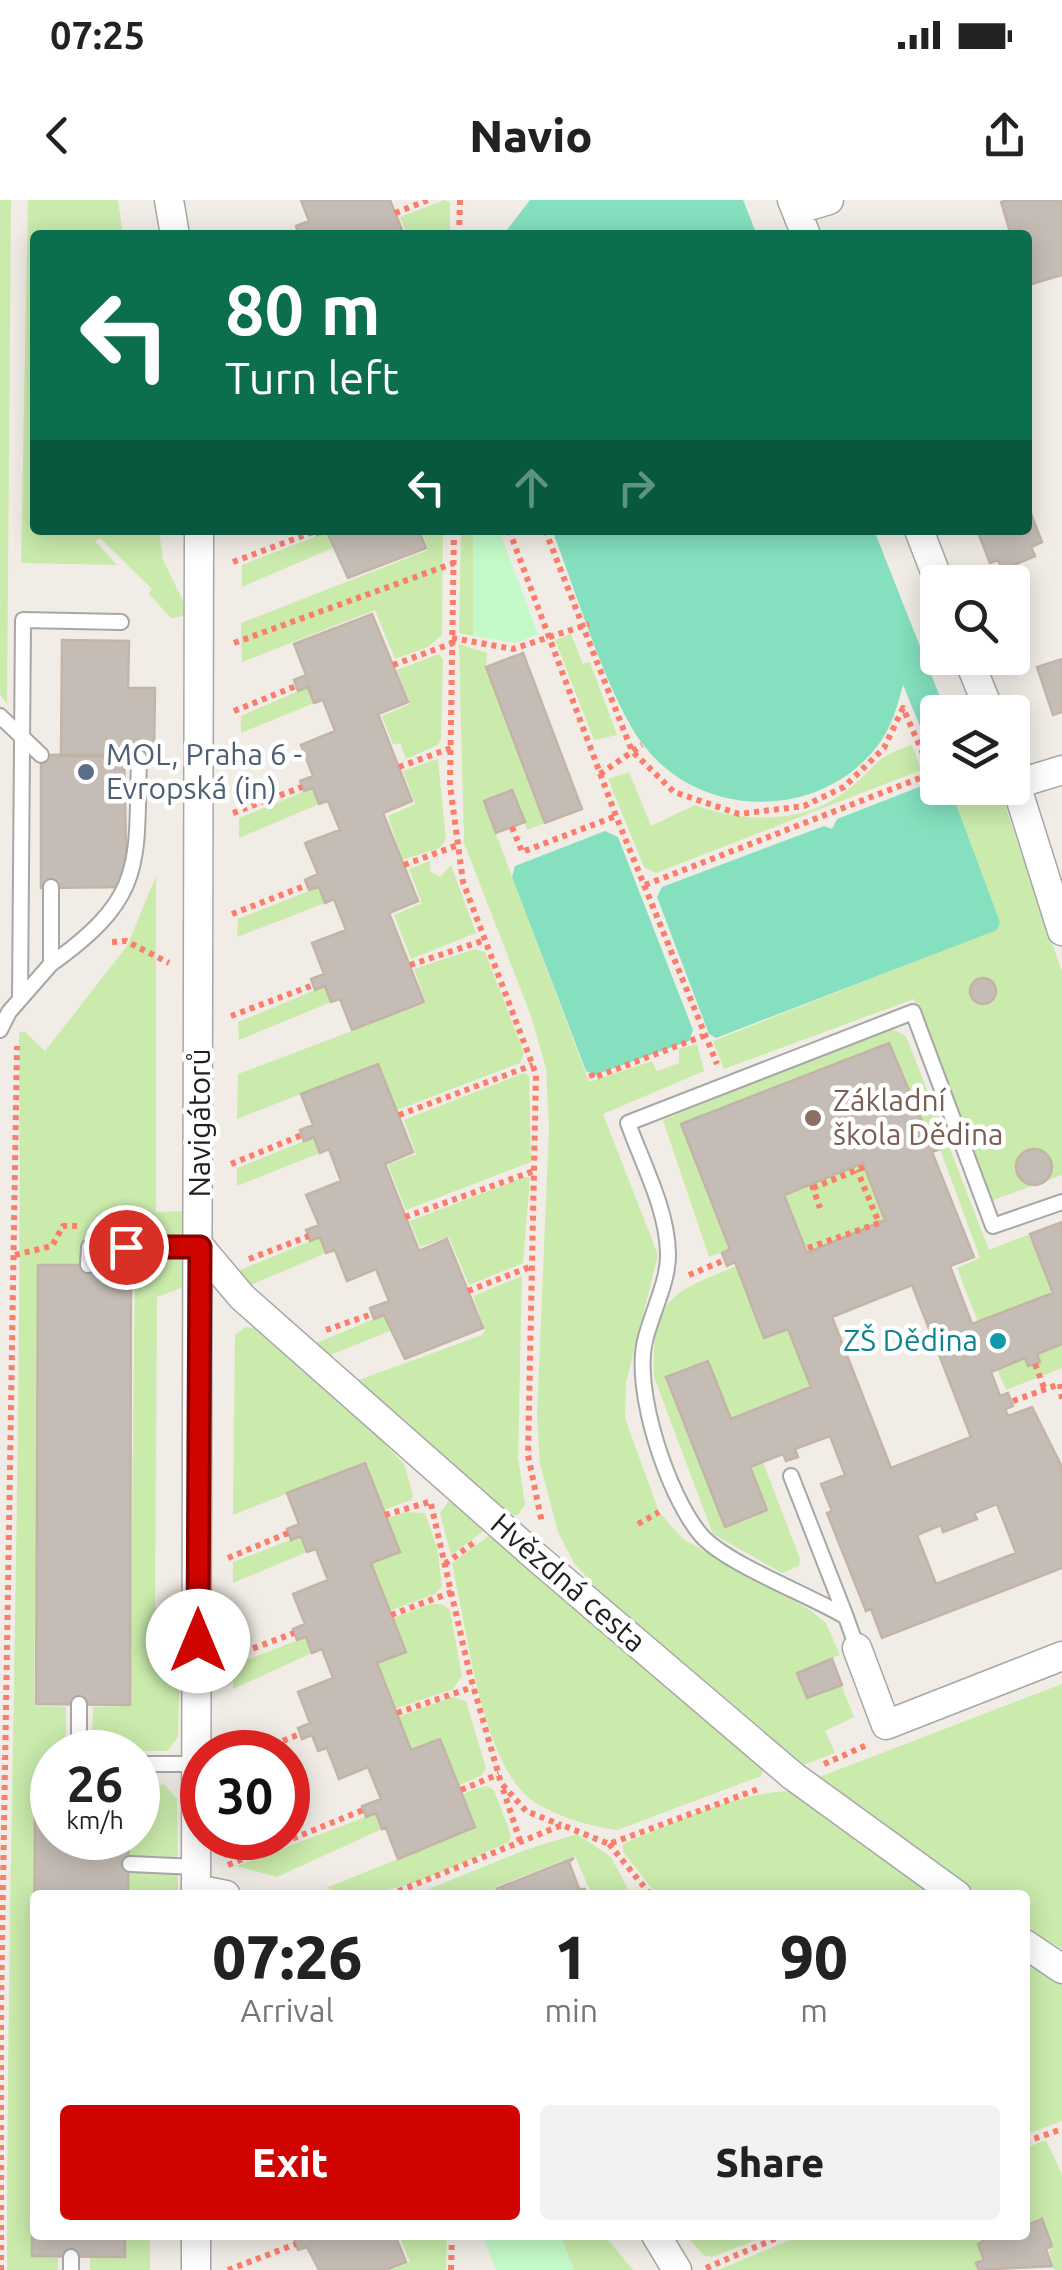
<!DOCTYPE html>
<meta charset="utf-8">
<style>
:root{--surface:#fff;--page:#f2f2f2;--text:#222;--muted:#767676;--accent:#d00400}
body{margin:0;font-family:Ubuntu,sans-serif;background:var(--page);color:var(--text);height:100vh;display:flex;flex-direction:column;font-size:38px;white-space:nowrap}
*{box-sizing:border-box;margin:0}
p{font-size:32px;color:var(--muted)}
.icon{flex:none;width:55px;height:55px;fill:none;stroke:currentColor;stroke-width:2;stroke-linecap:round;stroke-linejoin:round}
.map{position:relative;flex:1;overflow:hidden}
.panel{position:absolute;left:30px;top:1690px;width:1000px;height:350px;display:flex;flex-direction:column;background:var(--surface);border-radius:10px;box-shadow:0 5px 25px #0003}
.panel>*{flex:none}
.hud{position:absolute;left:30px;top:30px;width:1002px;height:305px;border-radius:10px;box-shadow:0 5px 25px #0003;background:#0b6e4f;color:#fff;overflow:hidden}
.tools{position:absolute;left:920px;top:365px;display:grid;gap:20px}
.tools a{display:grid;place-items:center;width:110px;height:110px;border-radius:10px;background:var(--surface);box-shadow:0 5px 25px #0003;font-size:50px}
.speed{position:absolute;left:30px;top:1530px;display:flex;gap:20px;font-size:50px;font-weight:700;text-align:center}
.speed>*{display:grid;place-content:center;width:130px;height:130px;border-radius:50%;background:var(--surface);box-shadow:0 5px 25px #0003;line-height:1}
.speed small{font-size:25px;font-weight:400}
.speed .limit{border:15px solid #d22;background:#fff;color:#111}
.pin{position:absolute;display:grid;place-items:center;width:85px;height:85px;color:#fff;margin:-42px;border:5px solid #fff;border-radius:50%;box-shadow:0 2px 10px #0007}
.me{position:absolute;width:110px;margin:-55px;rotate:0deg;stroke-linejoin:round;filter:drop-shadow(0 0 8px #0008)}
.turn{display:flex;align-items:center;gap:35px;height:210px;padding:0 30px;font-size:45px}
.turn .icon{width:130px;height:130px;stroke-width:2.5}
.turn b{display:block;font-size:70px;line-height:85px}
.lanes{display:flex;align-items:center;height:95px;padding:0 30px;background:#0003;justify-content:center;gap:50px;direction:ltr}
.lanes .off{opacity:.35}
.eta{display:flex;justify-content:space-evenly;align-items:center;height:170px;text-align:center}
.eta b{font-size:60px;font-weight:800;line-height:70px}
.cta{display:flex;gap:20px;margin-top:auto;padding:20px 30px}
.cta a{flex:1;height:115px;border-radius:10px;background:var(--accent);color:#fff;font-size:40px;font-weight:800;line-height:115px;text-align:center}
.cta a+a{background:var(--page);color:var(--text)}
.status{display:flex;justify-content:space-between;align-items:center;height:70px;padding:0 50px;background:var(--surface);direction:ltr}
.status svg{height:28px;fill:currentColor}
header{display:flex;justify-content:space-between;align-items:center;height:130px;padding:0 30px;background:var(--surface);font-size:45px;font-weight:800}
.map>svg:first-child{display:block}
</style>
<div class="status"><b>07:25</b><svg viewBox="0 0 49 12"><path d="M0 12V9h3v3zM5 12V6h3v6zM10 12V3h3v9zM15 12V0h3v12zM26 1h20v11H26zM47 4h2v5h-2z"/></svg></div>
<header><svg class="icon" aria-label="back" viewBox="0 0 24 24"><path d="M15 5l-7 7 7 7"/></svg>Navio<svg class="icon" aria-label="share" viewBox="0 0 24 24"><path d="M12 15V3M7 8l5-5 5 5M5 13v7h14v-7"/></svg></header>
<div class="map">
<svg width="1062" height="2070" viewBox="0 0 1062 2070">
<rect width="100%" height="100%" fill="#f1ede6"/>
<path fill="#caebac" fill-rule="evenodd" d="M0,0H11L7,504L0,494Z
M28,0H118L123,35H35V330H159L163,360L190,415L171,418L149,394L152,389L100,338L95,341L117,365L21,363Z
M445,0L450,3V35H407L400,17Z
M422,330H443L442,435L428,447L395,459L375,410L242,462L241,423L428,350Z
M461,330H474L473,436L459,433Z
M327,332L333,348L242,387V365Z
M571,434L583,464L590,462L617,535L594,540L555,440Z
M459,444L487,453L486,467L545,623L527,630L512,590L484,602L589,882L652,861L657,871L679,863V849L697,844L704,871L603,914L658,1055L626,1183L625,1218L659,1312L683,1339L810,1410L826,1423L840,1455L797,1473L841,1484L854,1517L825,1531L835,1553L798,1567L615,1409L574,1363L558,1332L540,1264L537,1215L549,929L546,868L531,816L464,643Z
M439,454L443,459L441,538L438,545L406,559L400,543L393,545L382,516L410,504L397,470Z
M308,487L314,503L241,533V516Z
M912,545L921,570L656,673L644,667L608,579L629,572L651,626L695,605C745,623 806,625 850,588C878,565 874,557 912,545Z
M438,559L446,639L440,648L402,660L388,616L415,604L403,571Z
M313,588L319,604L239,638V618Z
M950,588H974L977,592L999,588L1062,772V975L991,1001L914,799L724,869L713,841L997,729L1000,722ZM1035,949L1049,955L1054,970L1044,980L1024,984L1014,971L1018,958Z
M430,661V671L440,677L451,665L476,733L411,759L394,715L422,703L409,669Z
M156,676V1012L183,1011L184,1087L157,1097L155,1408L181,1419L178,1537L167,1551H101L92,1542L93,1507L130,1506L135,1064L38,1065L34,1506L66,1507V1552H52V1616H34L31,2057L58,2058V2070H7C7,1657 23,1245 19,833L24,831L45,851L127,746Z
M319,687L325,703L237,737L238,719Z
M475,749L485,752L524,853L520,863L397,910L378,864L237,919L238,874L426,803L414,769Z
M325,786L331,802L239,840L238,822Z
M890,828L906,836L944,933L929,938L682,925L730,1049L709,1057L663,920Z
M524,873L529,876L531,962L406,1010L388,965L416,954L404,920Z
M314,937L320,953L237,986V968Z
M949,946L989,1050L1030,1034L1053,1093L978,1122L957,1068L980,1058L940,949Z
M863,963L885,1020L807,1053L784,995Z
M525,977L530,978L523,1063L469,1085L449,1037L420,1047L410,1021Z
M320,1037L326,1053L246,1087L240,1070Z
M736,1066L764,1138L788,1129L811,1187L731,1219L708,1161L666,1178L724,1327L767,1310L750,1267L763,1262L800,1359L799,1366L782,1373L713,1334L654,1177C652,1097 670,1094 736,1066Z
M522,1076L518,1257L525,1305L517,1316L502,1311L356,1181L482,1135L485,1131L473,1096Z
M384,1115L390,1131L325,1157L311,1145Z
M246,1127L254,1128L379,1238L404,1264L413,1295L411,1300L384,1310L364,1263L233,1315L235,1135Z
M1062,1144V1168L1006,1190L997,1169L1025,1158L1029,1166L1039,1161L1037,1154Z
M450,1299L485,1330L451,1355L440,1313Z
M406,1312L425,1313L437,1347L442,1386L435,1394L389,1411L371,1363L399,1351L387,1318Z
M490,1335L763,1569L761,1576L617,1630C590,1626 560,1618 536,1603C485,1572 469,1444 457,1388L452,1363Z
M301,1336L307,1352L233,1383V1362Z
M431,1404H442L450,1410L462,1476L453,1489L395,1509L377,1463L406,1452L393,1418Z
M306,1437L312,1453L233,1489V1465Z
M1062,1484V1749L1025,1727V1695H979L814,1579Z
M452,1497L466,1501L486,1568L481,1576L459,1585L440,1539L411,1550L398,1517Z
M138,1582L165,1585L177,1599L178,1695H129L130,1638H138Z
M486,1586L494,1590L511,1635L509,1642C453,1665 386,1707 326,1688L475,1628L462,1594Z
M790,1591L934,1695H657L623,1652V1644C673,1623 735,1593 790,1591Z
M376,1613L382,1629L277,1677L236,1666Z
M577,1634L611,1657L628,1689L615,1695H592L575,1656L495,1687L494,1695H414L525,1650Z
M1025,1759L1062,1783V1921L1025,1935Z
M1046,1940L1062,1974V2070H1054L1042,2019L1025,2025V1948Z
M126,2035H150V2070H90V2058H126Z
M399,2035H447L446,2070H391L410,2062Z
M560,2035H604L633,2070H574Z
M686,2035H769L712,2057L703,2055Z
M802,2035H993L984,2060L976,2063L979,2070H718Z"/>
<path fill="#c4fac9" d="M473,330H499L538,434L516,443L473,436Z
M482,2035H560L574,2070H496Z"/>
<path fill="#84e0be" d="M530,0H743L757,35H503Z
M552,330H874L946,512H938L937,559L934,560L903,485C898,503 893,524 881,541C826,620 704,622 645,547C609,502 575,388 552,330Z
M937,580L938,588H950L1000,722L997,730L716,838L709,834L657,697L662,687L824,626L832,629L837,619Z
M605,631L618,637L693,830L689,841L595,875L586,871L512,677L515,666Z"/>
<path fill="#c5bdb5" stroke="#c3b4a8" stroke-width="2.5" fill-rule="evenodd" d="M301,0H390L404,35H299L296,26L309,21Z
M1007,0H1062V75L1028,85V35H1011L1001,2Z
M1028,306L1042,342L1031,347L1035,356L1002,370L998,360L990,363L977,330H1028Z
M419,330L426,348L348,378L327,332L317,335L315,330Z
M372,414L408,502L378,514L412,601L383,613L418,701L389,713L424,802L352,830L340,799L331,802L325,786L315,790L311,779L324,774L312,743L346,730L334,699L325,703L319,687L309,690L305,680L318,674L305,643L340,630L328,601L319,604L313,588L304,591L300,581L313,576L301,545L335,531L323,500L314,503L308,487L298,491L294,480L306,475L294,444Z
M62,440L129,441L128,488H155L154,557L61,556Z
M523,453L582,609L545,623L486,467Z
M1062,459V512L1053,515L1037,467Z
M124,554L127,687L41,688V555Z
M512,590L525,622L496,633L484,601Z
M970 791a13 13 0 1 1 26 0a13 13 0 1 1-26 0Z
M889,843L929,938L935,937L940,949L932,952L974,1057L950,1066L972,1124L1053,1093L1030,1034L1062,1022V1144L1037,1154L1040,1162L1035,1164L1028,1166L1025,1158L991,1172L1000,1196L1008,1193L1013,1206L1005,1209L1008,1216L1032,1207L1062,1267V1368L882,1438L871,1409L866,1411L827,1313L832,1311L821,1284L845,1275L830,1236L795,1249L798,1257L786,1261L783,1254L750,1267L767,1310L725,1327L666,1177L708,1161L731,1219L811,1187L788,1129L764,1138L735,1062L727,1066L722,1053L730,1049L681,924ZM863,963L885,1020L807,1053L784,995ZM912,1085L971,1237L891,1268L832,1117ZM997,1304L1016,1353L936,1384L917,1335L941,1325L943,1332L959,1326L977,1319L974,1313Z
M378,864L413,952L385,964L419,1051L447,1039L483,1128L405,1159L384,1115L374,1119L370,1108L389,1101L376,1069L347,1081L335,1050L326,1053L320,1037L310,1041L306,1030L319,1025L306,995L341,981L329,949L320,953L314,937L304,941L300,930L313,925L301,894Z
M1016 967a18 18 0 1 1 36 0a18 18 0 1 1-36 0Z
M38,1065H131L130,1505L36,1504Z
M365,1263L400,1352L371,1363L406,1452L377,1463L411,1550L440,1539L475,1627L398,1659L386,1628L382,1629L376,1613L366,1617L362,1606L381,1599L368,1567L339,1579L327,1548L318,1551L312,1535L302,1539L298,1528L310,1523L298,1492L333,1478L322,1449L312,1453L306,1437L297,1440L293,1429L305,1424L293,1394L328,1380L316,1349L307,1352L301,1336L291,1340L287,1329L299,1324L287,1293Z
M832,1459L842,1485L807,1498L797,1473Z
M35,1617H52V1638H129L128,1695H35V2035H125V2057L32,2056Z
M574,1658L569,1662L579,1689H586L581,1691L582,1695H505L503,1688L496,1689Z
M1042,2019L1052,2046L1046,2049L1052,2066L979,2070L976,2063L984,2060L978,2044L993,2035H1025V2026Z
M304,2035H395L406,2062L386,2070H319L307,2047L298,2050L294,2039Z"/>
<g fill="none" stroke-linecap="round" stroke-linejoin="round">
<g stroke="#a7a7a7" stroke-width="18">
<path id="lane" d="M0,516L41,555
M51,764C146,696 136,665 139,558
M20,799L23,420L121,422
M0,830L9,812L51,764V687
M88,1065L89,1047H199
M791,1276L846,1417
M857,1448L846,1417C810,1395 726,1364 701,1335C668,1296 633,1191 645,1141C651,1114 669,1081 668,1053C667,1009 643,965 628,923L913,812L993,1026L1062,1002
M79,1504V1552
M138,1564H197
M130,1664L197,1667
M71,2057V2070"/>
</g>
<g stroke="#a7a7a7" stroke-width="31">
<path id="street" d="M169,0L175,35
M792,0L806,35
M796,10L829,0
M919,330L939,382
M968,458L990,512
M1012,572L1062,731
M1017,584L1062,570
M200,1047L242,1097L535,1356L793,1576L957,1695
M857,1448L886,1525L1062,1456
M196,1689L226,1695
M196,1695L199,330
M1025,1744L1062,1769
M196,2035V2070
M656,2035L677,2070"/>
</g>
<path stroke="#fb7e6d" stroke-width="6" stroke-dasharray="5 5" stroke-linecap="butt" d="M395,13L428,0
M289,35L298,31
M459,35L460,0
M454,330L450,585L463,682L536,874L528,1255L542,1323
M509,330L616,616L717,864
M545,330L632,551L674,592L739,614L804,606L844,587L884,548L903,508L925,558
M233,362L316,331
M452,438L513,449L589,424
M234,443L454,363
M393,465L453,443
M234,511L296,486
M399,567L451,548
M600,574L642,545
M967,588H969
M233,613L302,587
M512,627L522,652L616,616
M404,665L458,645
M645,685L938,571
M232,714L307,685
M112,742L126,741L169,763
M410,765L485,740
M231,816L313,785
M591,873L593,878L703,836
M399,915L533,865
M231,964L302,935
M812,985L820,1008
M813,988L864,967
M405,1017L534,971
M808,1048L879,1023L857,970
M15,1055L52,1046L63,1026H80
M249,1059L309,1036
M689,1075L725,1060
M468,1091L532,1066
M326,1130L372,1114
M1035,1164L1045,1190
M1013,1201L1060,1184L1062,1199
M431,1304L470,1475L501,1583L526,1611L561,1625
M385,1315L429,1302
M638,1324L659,1312
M228,1358L288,1333
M445,1364L476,1341
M391,1415L452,1392
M225,1459L294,1433
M397,1513L473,1487
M255,1552L300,1534
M824,1564L867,1545
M503,1589L521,1644
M461,1590L499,1574
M609,1644L651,1695
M228,1665L363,1610
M389,1695L562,1625L609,1644L761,1588
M1025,1942L1062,1929
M706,2068L784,2035
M1,2070V1808L17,846
M228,2070L296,2044
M451,2070L452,2035"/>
<use href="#lane" stroke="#fff" stroke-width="14"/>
<use href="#street" stroke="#fff" stroke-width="28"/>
</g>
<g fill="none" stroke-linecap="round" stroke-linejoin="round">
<g stroke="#870300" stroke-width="25">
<path id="route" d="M126,1047H200L198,1441"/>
</g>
<use href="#route" stroke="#d00400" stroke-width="18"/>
</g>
<circle fill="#5c6f8a" stroke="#fff" stroke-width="4" cx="86" cy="572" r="10"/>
<circle fill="#8d6e63" stroke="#fff" stroke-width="4" cx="813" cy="918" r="10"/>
<circle fill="#0f9aa8" stroke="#fff" stroke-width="4" cx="998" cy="1141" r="10"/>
<g text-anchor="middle" stroke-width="9" stroke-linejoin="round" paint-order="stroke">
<g font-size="30" fill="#4e5e75" stroke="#fff" text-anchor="start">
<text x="106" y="565">MOL, Praha 6 -<tspan x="106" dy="34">Evropská (in)</tspan></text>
</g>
<g font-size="30" fill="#785e54" stroke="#fff" text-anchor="start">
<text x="833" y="911">Základní<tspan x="833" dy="34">škola Dědina</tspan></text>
</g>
<g font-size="30" fill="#202020" stroke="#fff">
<text transform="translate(200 923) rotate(-90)" y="10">Navigátorů</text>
<text transform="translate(568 1383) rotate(41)" y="10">Hvězdná cesta</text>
</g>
<g font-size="30" fill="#0d838f" stroke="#fff" text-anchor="end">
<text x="978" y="1151">ZŠ Dědina</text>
</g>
</g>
</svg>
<div class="tools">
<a><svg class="icon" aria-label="search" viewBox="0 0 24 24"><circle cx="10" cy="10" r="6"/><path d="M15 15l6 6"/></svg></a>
<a><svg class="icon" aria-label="layers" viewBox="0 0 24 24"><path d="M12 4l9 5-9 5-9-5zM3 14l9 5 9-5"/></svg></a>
</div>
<div class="speed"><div>26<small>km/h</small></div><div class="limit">30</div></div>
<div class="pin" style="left:126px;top:1047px;background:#d93025"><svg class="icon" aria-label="arrive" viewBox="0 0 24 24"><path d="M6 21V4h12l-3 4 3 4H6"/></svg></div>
<svg class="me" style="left:198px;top:1441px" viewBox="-20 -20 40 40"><circle r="19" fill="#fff"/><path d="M0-13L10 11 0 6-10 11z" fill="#d00400"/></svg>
<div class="hud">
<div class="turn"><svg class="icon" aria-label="left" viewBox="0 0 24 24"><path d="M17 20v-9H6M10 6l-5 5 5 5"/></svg><div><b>80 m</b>Turn left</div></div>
<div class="lanes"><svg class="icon" aria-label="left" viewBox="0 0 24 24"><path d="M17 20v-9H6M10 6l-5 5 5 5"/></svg><svg class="icon off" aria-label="ahead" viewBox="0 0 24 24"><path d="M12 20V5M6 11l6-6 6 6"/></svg><svg class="icon off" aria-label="right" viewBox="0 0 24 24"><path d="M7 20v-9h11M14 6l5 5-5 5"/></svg></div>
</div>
<section class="panel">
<div class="eta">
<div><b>07:26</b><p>Arrival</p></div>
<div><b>1</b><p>min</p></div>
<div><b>90</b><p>m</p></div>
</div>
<div class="cta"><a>Exit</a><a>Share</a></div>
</section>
</div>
